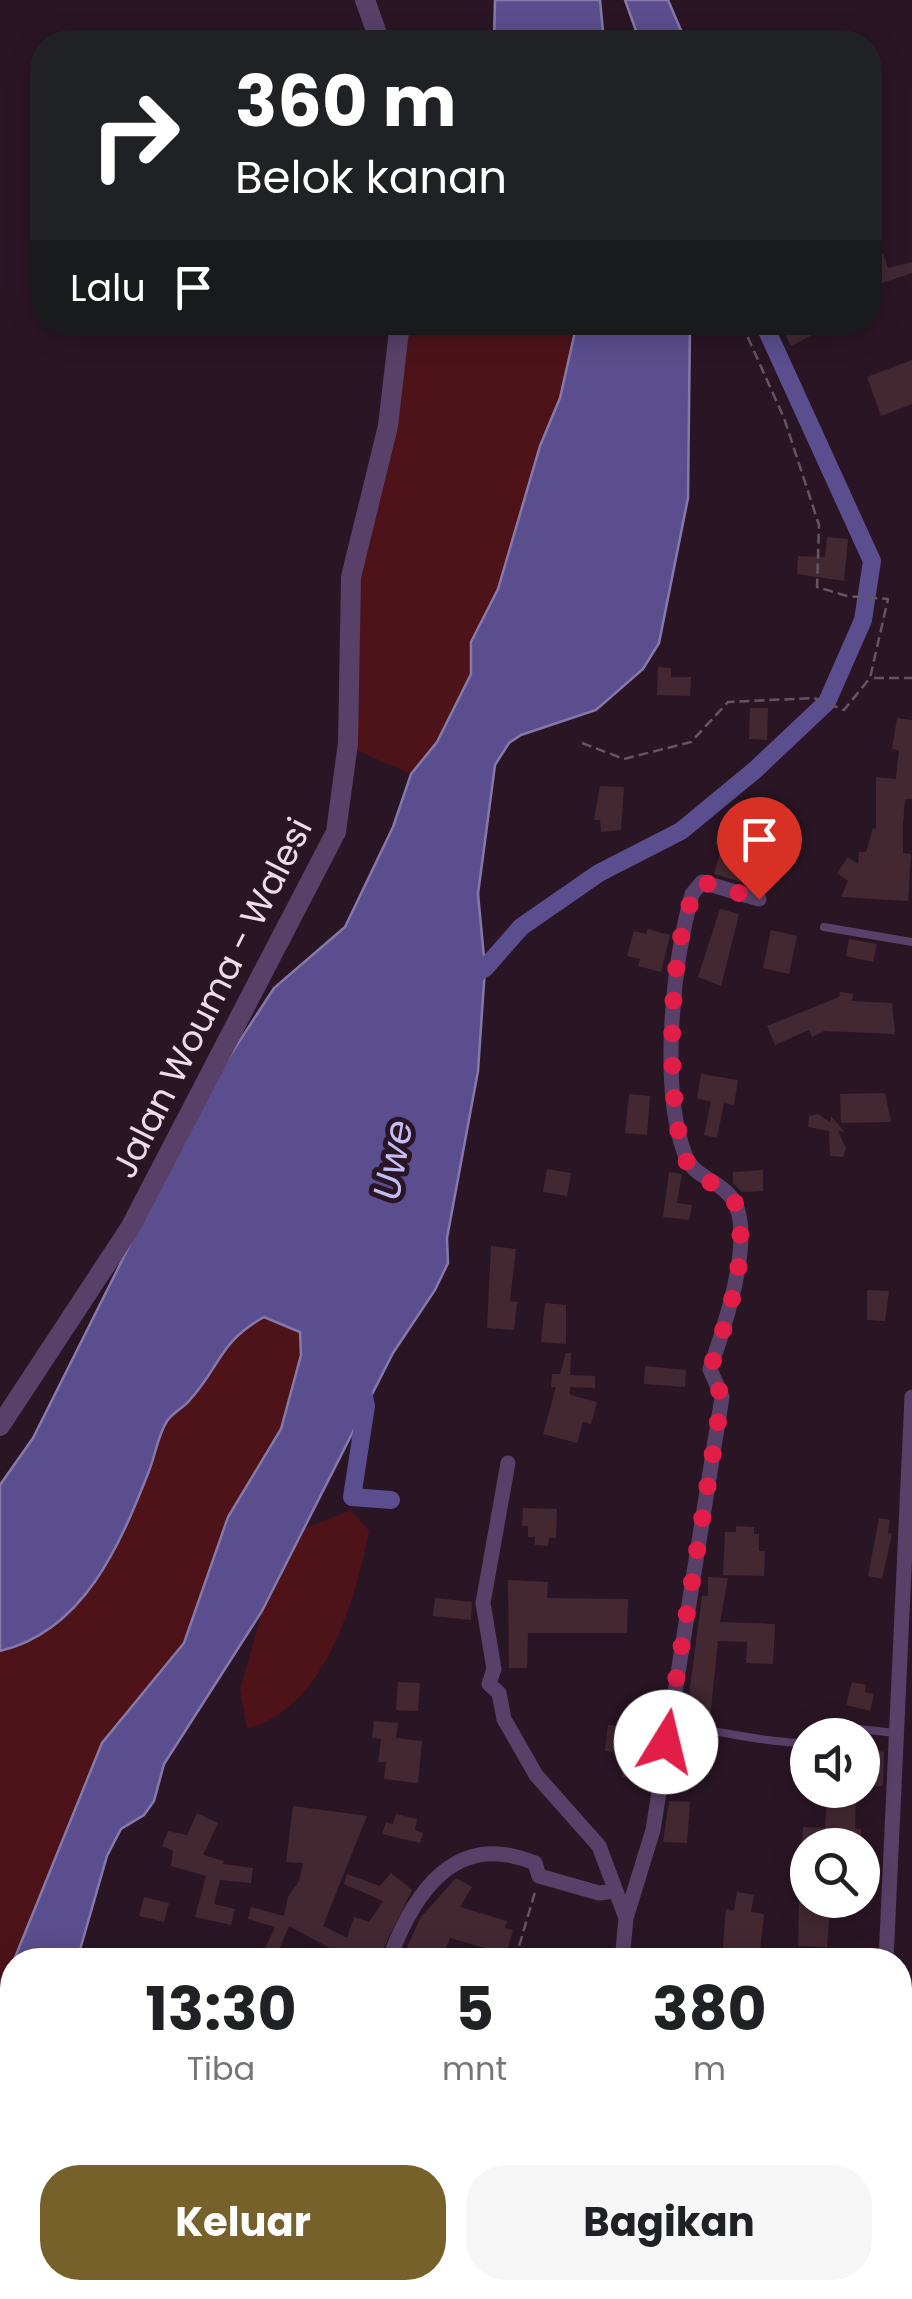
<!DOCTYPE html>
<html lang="id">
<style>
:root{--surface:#fff;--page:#f6f6f6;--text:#202124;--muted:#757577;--accent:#77612b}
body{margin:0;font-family:Poppins,sans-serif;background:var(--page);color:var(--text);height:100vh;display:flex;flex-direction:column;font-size:38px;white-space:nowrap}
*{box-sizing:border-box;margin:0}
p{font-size:32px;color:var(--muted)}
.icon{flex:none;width:55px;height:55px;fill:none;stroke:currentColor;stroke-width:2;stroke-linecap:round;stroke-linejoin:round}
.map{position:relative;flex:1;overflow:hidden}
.sheet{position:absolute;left:0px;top:1948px;width:912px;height:352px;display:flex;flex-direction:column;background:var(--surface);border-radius:40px 40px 0 0;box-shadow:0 5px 25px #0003}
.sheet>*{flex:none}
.top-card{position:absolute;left:30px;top:30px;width:852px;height:305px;border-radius:40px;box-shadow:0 5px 25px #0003;background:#202124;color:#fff;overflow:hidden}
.buttons{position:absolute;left:790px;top:1718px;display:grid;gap:20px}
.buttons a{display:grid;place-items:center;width:90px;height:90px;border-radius:50%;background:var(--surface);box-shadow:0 5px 25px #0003;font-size:50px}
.pin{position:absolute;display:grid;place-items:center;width:85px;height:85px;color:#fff;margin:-102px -42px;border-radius:50% 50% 50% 0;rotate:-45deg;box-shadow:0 0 10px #0007}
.pin .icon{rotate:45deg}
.me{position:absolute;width:110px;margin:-55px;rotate:9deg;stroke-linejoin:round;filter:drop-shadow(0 0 8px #0008)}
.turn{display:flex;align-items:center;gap:35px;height:210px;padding:0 40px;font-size:45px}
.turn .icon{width:130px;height:130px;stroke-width:2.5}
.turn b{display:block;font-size:70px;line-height:85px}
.then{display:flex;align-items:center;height:95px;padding:0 40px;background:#0003;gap:20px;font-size:38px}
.eta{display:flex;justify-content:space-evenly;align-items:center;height:170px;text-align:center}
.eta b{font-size:60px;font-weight:700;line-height:70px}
.action{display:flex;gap:20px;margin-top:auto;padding:20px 40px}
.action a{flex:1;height:115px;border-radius:40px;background:var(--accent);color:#fff;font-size:40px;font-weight:700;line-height:115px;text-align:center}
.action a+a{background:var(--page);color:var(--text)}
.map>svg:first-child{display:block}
</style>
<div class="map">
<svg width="912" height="2299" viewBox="0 0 912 2299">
<rect width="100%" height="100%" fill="#2a1525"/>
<path fill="#4d1319" d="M399,323H577L560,398L540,446L498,589L471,642V674L437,742L411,774L351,748L349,606Z
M264,1317L300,1332L301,1355L281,1429L228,1517L184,1643L102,1743L0,1994V1651C83,1631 119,1544 149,1471C155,1456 158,1435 167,1421C172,1413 183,1408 189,1401C221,1366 218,1343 264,1317Z
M351,1510L369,1531C356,1599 324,1711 247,1728L240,1690L262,1611L303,1529Z"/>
<path fill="#5a4e8e" stroke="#8679a9" stroke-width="2.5" d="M495,0H600L604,42H494Z
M625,0H668L686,42H640Z
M577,323H690L688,498L659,643L643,669L596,710L521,735L509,743L495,765L478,894L485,968L478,1071L447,1238L448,1263L435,1290L393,1353L262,1611L164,1764L154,1801L144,1815L121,1829L107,1856L77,1960H14L102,1743L184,1643L228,1517L281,1429L301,1355L300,1332L264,1317C218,1343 221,1366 189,1401C183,1408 172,1413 167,1421C158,1435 155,1456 149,1471C120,1545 84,1631 0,1651V1485L33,1438L207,1091L274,988L345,927L393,827L411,774L437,742L471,674V642L498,589L540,446L560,398Z
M12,1964V2266L0,2275V1994Z"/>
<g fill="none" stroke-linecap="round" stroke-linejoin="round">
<path stroke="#5a4e8e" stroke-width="18" d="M467,979L485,968L521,927L599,873L681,831L755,770L827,702L863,620L872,561L763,322
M361,1384L366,1406L352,1497L391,1500"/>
</g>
<path fill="#432832" d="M870,254H883L888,268L912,262V273L876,285Z
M779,322H814L818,332L791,346Z
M912,360V404L881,416L867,377Z
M827,537L848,539L844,581L797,574L798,556L825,557Z
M658,667L671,668V677H691L690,696L657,695Z
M750,708H768L767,740L749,739Z
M897,718L912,720V799H905L903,824V853L911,854L908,901L841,897L848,881L837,873L848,857L858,864L859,852H866L873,828L876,829V777L896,779L899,750L892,749Z
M600,786L624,787L621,830L601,832L600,820H594Z
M719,831L742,839L740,848L761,854L752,885L714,874L722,847L715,844Z
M720,909L739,914L721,986L698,977Z
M648,929L670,935L661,972L638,966L640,959L627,956L634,931L646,934Z
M771,930L797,936L789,974L763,968Z
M849,939L877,944L873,962L846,956Z
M840,992L853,994L852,1001L892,1003L895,1034L824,1031L812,1037L809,1030L775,1045L767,1026L839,997Z
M701,1074L738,1080L734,1105L724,1103L717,1138L704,1135L711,1101L697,1099Z
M885,1093L891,1122L841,1123L840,1094Z
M629,1094L650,1096L647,1135L625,1133Z
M818,1114L830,1122L831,1116L845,1132L838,1131L846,1148L843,1157L830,1156L829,1131L808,1127L809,1116Z
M547,1169L571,1173L567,1196L543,1192Z
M763,1170V1191L742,1192L733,1183V1172Z
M669,1172L682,1174L677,1203L692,1205L689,1220L663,1217Z
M491,1246L516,1249L510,1301L517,1302L514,1330L487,1328Z
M867,1290L889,1291L885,1321L867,1320Z
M545,1303L566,1305V1344L541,1342Z
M566,1353H571L570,1375L595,1376V1388L570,1387V1395L597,1402L591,1424L583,1422L577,1443L543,1434L556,1387H551L552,1374H560Z
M645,1366L686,1370L685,1387L644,1384Z
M523,1508L557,1509L556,1538H549L548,1546L535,1545V1537H528V1526H522Z
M879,1518L890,1520L888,1533L892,1534L882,1579L868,1576Z
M736,1526L754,1527V1534H759V1551H765L764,1576L723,1575L725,1532H736Z
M708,1577L728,1578L720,1622L775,1624L773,1664L746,1663L747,1642L718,1641L710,1719L686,1718L702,1596H708Z
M508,1580L548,1582L547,1598L628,1599L627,1633H528L527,1668H509Z
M435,1598L472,1602L471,1620L433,1616Z
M398,1682L420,1683L418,1711L396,1710Z
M852,1682L866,1685L865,1692L874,1694L870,1711L846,1705Z
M374,1721L398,1723L396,1738L422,1741L418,1783L384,1779L386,1762H378L381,1739L372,1738Z
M608,1725L652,1729L648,1779L622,1777L624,1753L605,1751Z
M862,1748L884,1752L883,1786H871L872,1766L862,1765Z
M827,1790H856L855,1829H861V1845L802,1844L803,1827L825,1828Z
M669,1801L690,1802L687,1843L663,1842Z
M293,1806L367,1816L323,1926L347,1938L354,1917L369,1922L383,1901L344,1884L347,1874L380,1886L391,1873L412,1890L378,1960H352L289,1926L275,1960H260L275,1927L248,1919L251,1907L284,1916L288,1897L299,1881L303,1863L286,1862Z
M197,1813L218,1823L203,1855L224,1861L223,1864L253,1868L251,1883L220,1880L214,1904L235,1909L231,1925L195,1917L206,1876L171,1866L173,1851L162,1846L168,1831L187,1835Z
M396,1814L417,1819L415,1830L423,1833L420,1843L382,1834L386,1822L393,1824Z
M456,1878L472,1887L460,1907L507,1921L505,1928L513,1930L506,1954L450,1938L441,1960H401L421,1917Z
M737,1892L754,1895L751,1912L764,1914L759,1960H722L726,1909L734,1911Z
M144,1897L169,1903L164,1922L139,1916Z
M799,1900H831L827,1947L798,1946Z"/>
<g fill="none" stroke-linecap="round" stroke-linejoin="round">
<path stroke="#675462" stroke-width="2.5" stroke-dasharray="10 5" stroke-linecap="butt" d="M874,678H912
M582,743L624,759L691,742L728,702L814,698L844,710L870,678L888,599L847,596L817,587L819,525L784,418L741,322
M515,1960L535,1892"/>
<path stroke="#594068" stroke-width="8" d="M824,927L912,942
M669,1725C716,1729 761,1743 808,1743
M824,1735L850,1728L895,1733"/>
<path stroke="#594068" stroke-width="15" d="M508,1463L483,1603L494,1669L489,1684L499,1693L504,1719L536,1775L599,1846L626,1918
M389,1960C414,1891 456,1830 535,1863L539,1876L599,1893L615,1891
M622,1960L626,1918L653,1830L722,1397L710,1369C723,1331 757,1234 732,1198C717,1178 692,1178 684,1152C660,1083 673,964 692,894L702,882L759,899
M886,1960L912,1397
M900,2155L912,2156
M900,2267L912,2268
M584,2299V2288
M863,2299V2288"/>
<path stroke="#594068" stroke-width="20" d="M365,0L380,42
M0,1426L130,1228L336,832L348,743L351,577L388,426L400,322"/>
</g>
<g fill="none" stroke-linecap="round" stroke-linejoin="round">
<path stroke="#e11d48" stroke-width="18" stroke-dasharray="0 32.4" d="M666,1742L722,1397L710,1370C726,1321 748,1264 738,1212C733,1183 697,1185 686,1160C665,1110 666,923 702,882L759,899"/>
</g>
<g text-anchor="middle" stroke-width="10" stroke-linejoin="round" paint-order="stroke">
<g font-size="35" fill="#ecdde8" stroke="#2a1525">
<text transform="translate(212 998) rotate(-63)" y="12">Jalan Wouma - Walesi</text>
</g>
<g font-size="38" font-style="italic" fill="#c4bdf5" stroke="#2a1525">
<text transform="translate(393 1160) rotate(-80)" y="13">Uwe</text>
</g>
</g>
</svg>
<div class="buttons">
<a><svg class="icon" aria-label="sound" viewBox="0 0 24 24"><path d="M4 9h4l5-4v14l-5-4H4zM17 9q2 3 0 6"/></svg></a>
<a><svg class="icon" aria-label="search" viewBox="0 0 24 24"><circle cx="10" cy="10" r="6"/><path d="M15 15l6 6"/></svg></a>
</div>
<div class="pin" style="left:759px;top:899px;background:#d93025"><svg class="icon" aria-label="arrive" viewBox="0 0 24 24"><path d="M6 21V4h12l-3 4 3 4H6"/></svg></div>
<svg class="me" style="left:666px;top:1742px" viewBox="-20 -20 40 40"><circle r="19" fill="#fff"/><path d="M0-13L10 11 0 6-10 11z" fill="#e11d48"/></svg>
<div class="top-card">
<div class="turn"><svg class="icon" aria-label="right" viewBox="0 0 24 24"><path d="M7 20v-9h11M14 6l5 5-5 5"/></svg><div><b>360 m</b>Belok kanan</div></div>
<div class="then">Lalu<svg class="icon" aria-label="arrive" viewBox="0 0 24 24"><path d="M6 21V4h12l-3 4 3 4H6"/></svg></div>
</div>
<section class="sheet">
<div class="eta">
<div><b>13:30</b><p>Tiba</p></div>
<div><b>5</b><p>mnt</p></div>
<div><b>380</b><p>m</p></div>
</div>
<div class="action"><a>Keluar</a><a>Bagikan</a></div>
</section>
</div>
